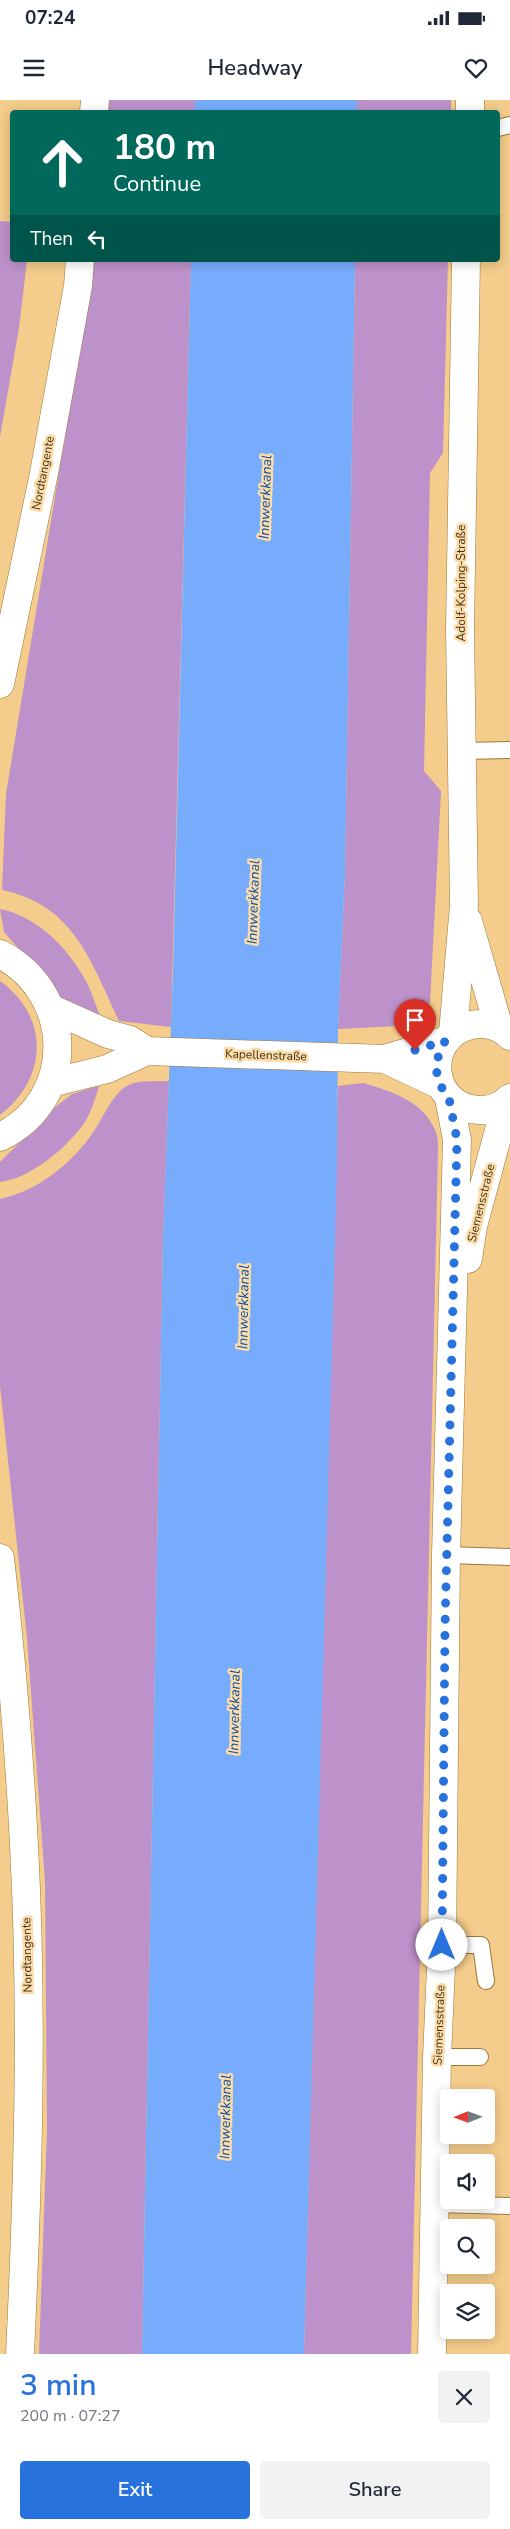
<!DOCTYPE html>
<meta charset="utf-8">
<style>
:root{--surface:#fff;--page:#f2f2f3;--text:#1f2937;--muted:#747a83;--accent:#2872de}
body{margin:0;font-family:"Nunito Sans",sans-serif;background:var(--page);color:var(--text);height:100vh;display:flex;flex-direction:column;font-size:19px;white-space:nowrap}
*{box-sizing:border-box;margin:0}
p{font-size:16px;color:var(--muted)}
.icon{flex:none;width:28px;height:28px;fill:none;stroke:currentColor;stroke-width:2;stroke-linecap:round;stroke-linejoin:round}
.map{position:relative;height:2254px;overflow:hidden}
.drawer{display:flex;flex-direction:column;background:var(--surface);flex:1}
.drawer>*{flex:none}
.hud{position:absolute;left:10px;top:10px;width:490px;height:152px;border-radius:5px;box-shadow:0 2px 12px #0003;background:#00695c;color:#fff;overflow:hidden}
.needle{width:32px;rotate:269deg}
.tools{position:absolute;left:440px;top:1989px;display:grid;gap:10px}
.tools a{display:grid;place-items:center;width:55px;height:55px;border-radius:5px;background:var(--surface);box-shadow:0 2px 12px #0003;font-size:25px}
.pin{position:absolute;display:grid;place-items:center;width:42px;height:42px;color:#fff;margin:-51px -21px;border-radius:50% 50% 50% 0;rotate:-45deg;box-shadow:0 0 5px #0007}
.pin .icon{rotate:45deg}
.me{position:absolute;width:55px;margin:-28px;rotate:0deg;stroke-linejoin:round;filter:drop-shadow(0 0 4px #0008)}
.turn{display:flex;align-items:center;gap:18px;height:105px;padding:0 20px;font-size:22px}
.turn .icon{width:65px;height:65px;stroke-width:2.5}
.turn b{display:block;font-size:35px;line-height:42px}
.then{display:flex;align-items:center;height:48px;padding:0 20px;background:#0003;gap:10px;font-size:19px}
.round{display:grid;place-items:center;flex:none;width:52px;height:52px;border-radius:5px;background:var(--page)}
.head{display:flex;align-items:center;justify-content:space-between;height:85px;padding:0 20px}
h1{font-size:30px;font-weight:600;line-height:38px;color:var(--accent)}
.primary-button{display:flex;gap:10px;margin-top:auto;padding:10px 20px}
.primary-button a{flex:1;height:58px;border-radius:5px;background:var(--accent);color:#fff;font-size:20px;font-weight:600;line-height:58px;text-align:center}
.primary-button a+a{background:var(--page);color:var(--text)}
.status{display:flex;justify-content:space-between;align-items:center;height:35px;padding:0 25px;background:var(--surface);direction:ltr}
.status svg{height:14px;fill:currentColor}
header{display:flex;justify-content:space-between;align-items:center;height:65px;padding:0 20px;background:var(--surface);font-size:22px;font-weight:600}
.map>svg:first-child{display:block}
</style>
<div class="status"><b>07:24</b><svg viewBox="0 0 49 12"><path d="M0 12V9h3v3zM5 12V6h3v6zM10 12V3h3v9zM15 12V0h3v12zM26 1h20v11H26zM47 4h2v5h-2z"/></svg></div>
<header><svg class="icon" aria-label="menu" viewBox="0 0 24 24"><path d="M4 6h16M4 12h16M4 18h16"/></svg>Headway<svg class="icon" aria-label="heart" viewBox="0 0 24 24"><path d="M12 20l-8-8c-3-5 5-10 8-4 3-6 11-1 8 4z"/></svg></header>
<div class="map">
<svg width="510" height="2254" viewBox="0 0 510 2254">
<rect width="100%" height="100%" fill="#f4cc8b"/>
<path fill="#bd92ca" d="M107,0H195L194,12H106Z
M357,0H451V12H357Z
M0,121L12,122V160H27L19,228L0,337Z
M94,160H191L171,927L119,921C91,861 74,805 2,790L6,694Z
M355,160H448L443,353L430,373L424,671L441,691L430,903L399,926L338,929L345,773Z
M0,809C37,816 68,848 86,881C92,893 96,907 102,920L70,908L4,832Z
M0,881C50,917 48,978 0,1015Z
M169,981L163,1138L142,2254H39L47,2030L45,1781L27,1538L0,1286V1099C38,1091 73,1063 94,1031C104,1017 113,991 131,984C141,980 157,982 169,981Z
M363,983C391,991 423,1001 435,1030C438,1036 438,1044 438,1049L411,2254H304L338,986Z
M99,986C96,997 91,1012 85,1022C68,1047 30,1079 0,1082V1062L54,1008L72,994Z"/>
<path fill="#77acfc" d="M195,0H357V12H194Z
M191,160H355L345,773L338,929L337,1067L304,2254H142L163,1138L173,871Z"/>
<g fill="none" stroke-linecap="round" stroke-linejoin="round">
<g stroke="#9d7838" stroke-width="18">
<path id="service" d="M498,28L510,25
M462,651L510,650
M446,1455L510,1457
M442,1845H481L486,1881
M437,1957H480
M435,2104L510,2106"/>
</g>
<g stroke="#9d7838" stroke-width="29">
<path id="minor" d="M470,12V0
M468,821L499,928
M50,908L108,934L130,940L147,951
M453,933L464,805L460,529L466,160
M510,936C500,926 485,922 471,925C422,936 428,1008 479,1010C490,1011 502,1006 510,998
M385,959L440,985
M51,983L107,969L147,951L385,959L445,941
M468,1159L473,1126L507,1001
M432,2254L437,1957L442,1845L446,1455L457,1040L449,998"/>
</g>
<g stroke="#9d7838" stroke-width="29">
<path id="secondary" d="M94,12L95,0
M0,584L44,373L78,186L80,160
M0,854C75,893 78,999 0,1037
M0,1458C11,1553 19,1649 24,1745C33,1915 28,2085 20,2254"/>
</g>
<use href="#service" stroke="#fff" stroke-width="16"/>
<use href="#minor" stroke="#fff" stroke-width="28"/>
<use href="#secondary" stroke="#fff" stroke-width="28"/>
</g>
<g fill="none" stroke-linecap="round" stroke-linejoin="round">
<path stroke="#2872de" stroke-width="9" stroke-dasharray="0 16.2" d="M415,950L445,941L436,962L437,974L440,985L449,998L457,1040L445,1527L442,1845"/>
</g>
<g text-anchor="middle" stroke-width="5" stroke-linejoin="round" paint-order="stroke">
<g font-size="12" fill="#413116" stroke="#fbdba8">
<text transform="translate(43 373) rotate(-79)" y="4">Nordtangente</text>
<text transform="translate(461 483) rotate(-90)" y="4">Adolf-Kolping-Straße</text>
<text transform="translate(266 955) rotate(2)" y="4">Kapellenstraße</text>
<text transform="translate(481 1103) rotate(-76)" y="4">Siemensstraße</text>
<text transform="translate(27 1855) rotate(-91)" y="4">Nordtangente</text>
<text transform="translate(439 1925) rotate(-88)" y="4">Siemensstraße</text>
</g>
<g font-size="14" font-style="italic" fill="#094ea9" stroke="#fbdba8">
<text transform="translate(265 397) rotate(-88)" y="5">Innwerkkanal</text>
<text transform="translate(253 802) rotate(-88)" y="5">Innwerkkanal</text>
<text transform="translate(243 1207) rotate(-89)" y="5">Innwerkkanal</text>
<text transform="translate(234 1612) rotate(-89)" y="5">Innwerkkanal</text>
<text transform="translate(225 2017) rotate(-89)" y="5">Innwerkkanal</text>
</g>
</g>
</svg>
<div class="tools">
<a><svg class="needle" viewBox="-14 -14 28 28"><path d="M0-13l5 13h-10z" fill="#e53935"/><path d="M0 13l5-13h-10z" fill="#747a83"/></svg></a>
<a><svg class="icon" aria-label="sound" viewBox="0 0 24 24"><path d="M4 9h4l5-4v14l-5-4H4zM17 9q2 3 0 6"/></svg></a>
<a><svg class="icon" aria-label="search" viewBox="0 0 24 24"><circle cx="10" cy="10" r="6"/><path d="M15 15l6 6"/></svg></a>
<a><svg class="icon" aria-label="layers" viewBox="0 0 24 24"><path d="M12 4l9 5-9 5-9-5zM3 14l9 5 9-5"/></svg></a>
</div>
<div class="pin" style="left:415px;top:950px;background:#d93025"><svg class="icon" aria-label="arrive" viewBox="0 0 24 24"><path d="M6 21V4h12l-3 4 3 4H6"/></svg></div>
<svg class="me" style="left:442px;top:1845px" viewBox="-20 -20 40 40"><circle r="19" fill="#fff"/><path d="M0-13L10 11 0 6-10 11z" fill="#2872de"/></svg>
<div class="hud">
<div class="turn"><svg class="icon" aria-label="ahead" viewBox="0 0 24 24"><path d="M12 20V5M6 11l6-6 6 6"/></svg><div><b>180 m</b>Continue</div></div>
<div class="then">Then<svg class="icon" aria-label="left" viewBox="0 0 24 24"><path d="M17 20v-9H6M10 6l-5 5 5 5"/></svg></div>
</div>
</div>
<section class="drawer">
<div class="head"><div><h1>3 min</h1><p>200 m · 07:27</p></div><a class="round"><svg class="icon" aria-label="close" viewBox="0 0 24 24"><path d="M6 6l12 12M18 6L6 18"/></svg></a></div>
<div class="primary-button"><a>Exit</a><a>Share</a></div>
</section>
